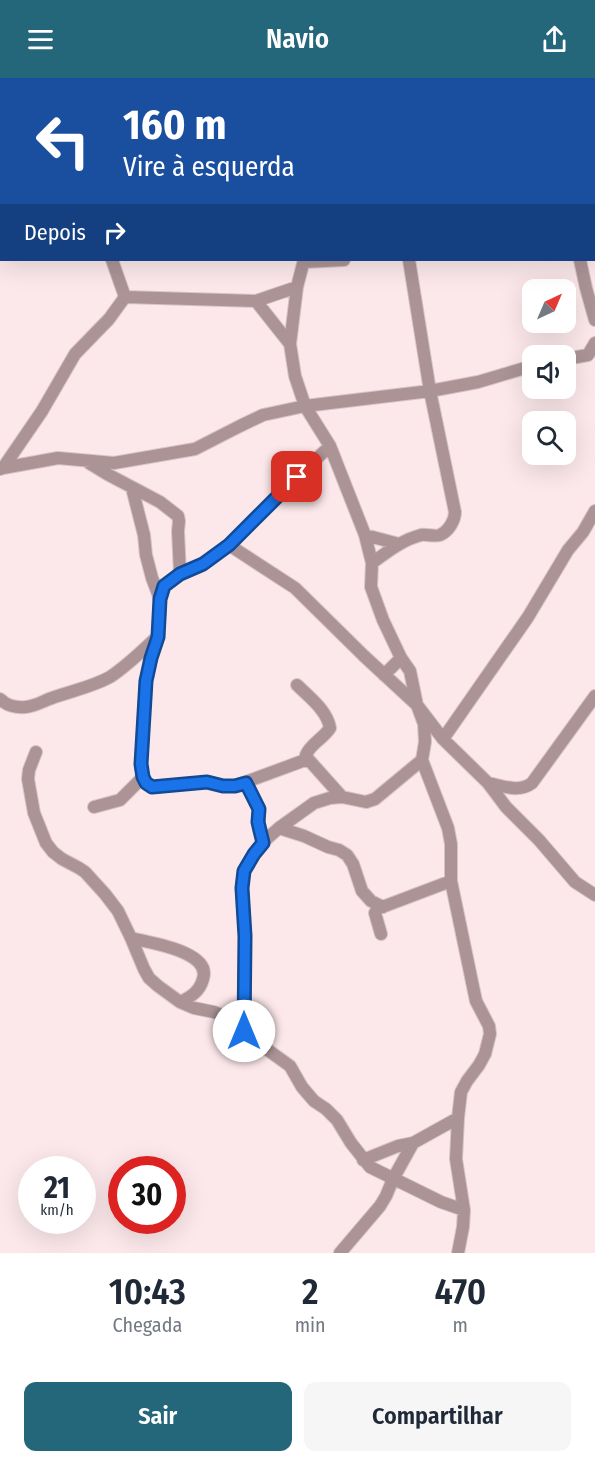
<!DOCTYPE html>
<html lang="pt">
<meta charset="utf-8">
<style>
:root{--surface:#fff;--page:#f6f6f7;--text:#1f2937;--muted:#747a83;--accent:#24667a}
body{margin:0;font-family:"Fira Sans Condensed",sans-serif;background:var(--page);color:var(--text);height:100vh;display:flex;flex-direction:column;font-size:22px;white-space:nowrap}
*{box-sizing:border-box;margin:0}
p{font-size:20px;color:var(--muted)}
.icon{flex:none;width:33px;height:33px;fill:none;stroke:currentColor;stroke-width:2;stroke-linecap:round;stroke-linejoin:round}
.map{position:relative;height:1175px;overflow:hidden}
.side{display:flex;flex-direction:column;background:var(--surface);flex:1}
.side>*{flex:none}
.top-card{position:absolute;left:0px;top:0px;width:596px;height:183px;box-shadow:0 6px 24px #0002;background:#1a4fa0;color:#fff;overflow:hidden}
.needle{width:39px;rotate:44deg}
.fabs{position:absolute;left:522px;top:201px;display:grid;gap:12px}
.fabs a{display:grid;place-items:center;width:54px;height:54px;border-radius:12px;background:var(--surface);box-shadow:0 6px 24px #0002;font-size:30px}
.speed{position:absolute;left:18px;top:1078px;display:flex;gap:12px;font-size:30px;font-weight:700;text-align:center}
.speed>*{display:grid;place-content:center;width:78px;height:78px;border-radius:50%;background:var(--surface);box-shadow:0 6px 24px #0002;line-height:1}
.speed small{font-size:15px;font-weight:400}
.speed .limit{border:9px solid #d22;background:#fff;color:#111}
.pin{position:absolute;display:grid;place-items:center;width:51px;height:51px;color:#fff;margin:-26px;border-radius:12px;box-shadow:0 3px 9px #0006}
.me{position:absolute;width:66px;margin:-33px;rotate:0deg;stroke-linejoin:round;filter:drop-shadow(0 0 4px #0008)}
.turn{display:flex;align-items:center;gap:21px;height:126px;padding:0 24px;font-size:27px}
.turn .icon{width:78px;height:78px;stroke-width:2.5}
.turn b{display:block;font-size:42px;line-height:51px}
.then{display:flex;align-items:center;height:57px;padding:0 24px;background:#0003;gap:12px;font-size:22px}
.eta{display:flex;justify-content:space-evenly;align-items:center;height:102px;text-align:center}
.eta b{font-size:36px;font-weight:600;line-height:42px}
.cta{display:flex;gap:12px;margin-top:auto;padding:12px 24px}
.cta a{flex:1;height:69px;border-radius:12px;background:var(--accent);color:#fff;font-size:24px;font-weight:600;line-height:69px;text-align:center}
.cta a+a{background:var(--page);color:var(--text)}
header{display:flex;justify-content:space-between;align-items:center;height:78px;padding:0 24px;background:var(--accent);color:#fff;font-size:27px;font-weight:600}
.map>svg:first-child{display:block}
</style>
<header><svg class="icon" aria-label="menu" viewBox="0 0 24 24"><path d="M4 6h16M4 12h16M4 18h16"/></svg>Navio<svg class="icon" aria-label="share" viewBox="0 0 24 24"><path d="M12 15V3M7 8l5-5 5 5M5 13v7h14v-7"/></svg></header>
<div class="map">
<svg width="595" height="1175" viewBox="0 0 595 1175">
<rect width="100%" height="100%" fill="#fce8ea"/>
<g fill="none" stroke-linecap="round" stroke-linejoin="round">
<g stroke="#d5c3c5" stroke-width="14">
<path id="minor" d="M47,0L48,2
M528,0L529,2
M349,2V0
M594,71L595,72
M594,173H595
M112,182L125,219
M580,182L586,210L595,242
M304,184L344,182
M125,219L256,223L297,209
M256,223L290,266
M566,281L588,277L595,265
M89,385L107,396L160,424L178,438L179,443L178,453L180,496
M3,390L58,380L114,385L195,371L240,348L263,337L305,328L430,313L478,304L532,288
M0,391L3,390L42,333L75,276L109,241L125,219
M132,410L144,457L146,477L152,500L160,521
M365,457L399,466
M229,467L295,510L364,578L417,627L443,661L488,705L506,729L539,762L575,804L595,817
M372,485C387,474 402,462 421,457C427,456 435,459 440,457C449,453 455,442 455,434L430,313L409,182
M384,597L401,580
M297,607C309,619 327,632 330,650C323,661 310,666 306,677L308,681L342,719
M0,621C7,628 16,630 26,629C36,628 43,623 52,620C71,613 92,609 110,599C127,588 142,573 157,559
M443,661L528,539L568,472L583,454L595,433
M36,674L29,692L28,701L34,735L46,765L53,774L62,781L79,790L85,794L105,816L118,833L131,860L144,891L149,900L158,908L180,924L194,930L214,934L229,940L238,947L254,962L290,988L302,1009L314,1023L326,1031L337,1042L351,1065L370,1089L441,1124L464,1132
M308,681L235,708H223L207,704L152,709C142,702 142,697 141,686L146,603L151,580L158,559L160,521L164,508L180,496L203,486L229,467L280,415L330,368
M422,682L448,750L451,766V803L476,923L489,948L490,956L485,976L479,987L467,1003L461,1014L458,1040L456,1081L464,1132L463,1149L458,1175
M246,705L259,731V751L263,764
M488,705C503,708 519,715 532,705L595,618
M94,729L120,722L143,699
M279,750L304,758L328,769L339,772L347,777L353,786L362,813L371,823L383,829
M381,856L375,835L377,831L451,803
M131,860C149,865 212,873 203,901C200,913 191,919 180,924
M244,953L245,858L242,810L244,793L254,776L263,764L279,750L314,725L330,720L342,719L366,724L375,721L422,682L425,664L424,646L417,627L410,593L401,580L383,542L371,509L372,485L365,457L330,368L305,328L295,298L290,266L297,209L304,182
M363,1082L398,1068L413,1065L458,1040
M340,1175L380,1128L386,1118L393,1101L413,1065"/>
</g>
<use href="#minor" stroke="#ab9396" stroke-width="12"/>
</g>
<g fill="none" stroke-linecap="round" stroke-linejoin="round">
<g stroke="#114b97" stroke-width="15">
<path id="route" d="M244,953L245,858L242,810L244,793L254,776L263,765L258,744L259,731L246,705L235,708H223L207,704L152,709L146,705L143,699L141,686L146,603L151,580L158,559L160,521L164,508L180,496L203,486L229,467L297,399"/>
</g>
<use href="#route" stroke="#1a73e8" stroke-width="10"/>
</g>
</svg>
<div class="fabs">
<a><svg class="needle" viewBox="-14 -14 28 28"><path d="M0-13l5 13h-10z" fill="#e53935"/><path d="M0 13l5-13h-10z" fill="#747a83"/></svg></a>
<a><svg class="icon" aria-label="sound" viewBox="0 0 24 24"><path d="M4 9h4l5-4v14l-5-4H4zM17 9q2 3 0 6"/></svg></a>
<a><svg class="icon" aria-label="search" viewBox="0 0 24 24"><circle cx="10" cy="10" r="6"/><path d="M15 15l6 6"/></svg></a>
</div>
<div class="speed"><div>21<small>km/h</small></div><div class="limit">30</div></div>
<div class="pin" style="left:297px;top:399px;background:#d93025"><svg class="icon" aria-label="arrive" viewBox="0 0 24 24"><path d="M6 21V4h12l-3 4 3 4H6"/></svg></div>
<svg class="me" style="left:244px;top:953px" viewBox="-20 -20 40 40"><circle r="19" fill="#fff"/><path d="M0-13L10 11 0 6-10 11z" fill="#1a73e8"/></svg>
<div class="top-card">
<div class="turn"><svg class="icon" aria-label="left" viewBox="0 0 24 24"><path d="M17 20v-9H6M10 6l-5 5 5 5"/></svg><div><b>160 m</b>Vire à esquerda</div></div>
<div class="then">Depois<svg class="icon" aria-label="right" viewBox="0 0 24 24"><path d="M7 20v-9h11M14 6l5 5-5 5"/></svg></div>
</div>
</div>
<section class="side">
<div class="eta">
<div><b>10:43</b><p>Chegada</p></div>
<div><b>2</b><p>min</p></div>
<div><b>470</b><p>m</p></div>
</div>
<div class="cta"><a>Sair</a><a>Compartilhar</a></div>
</section>
